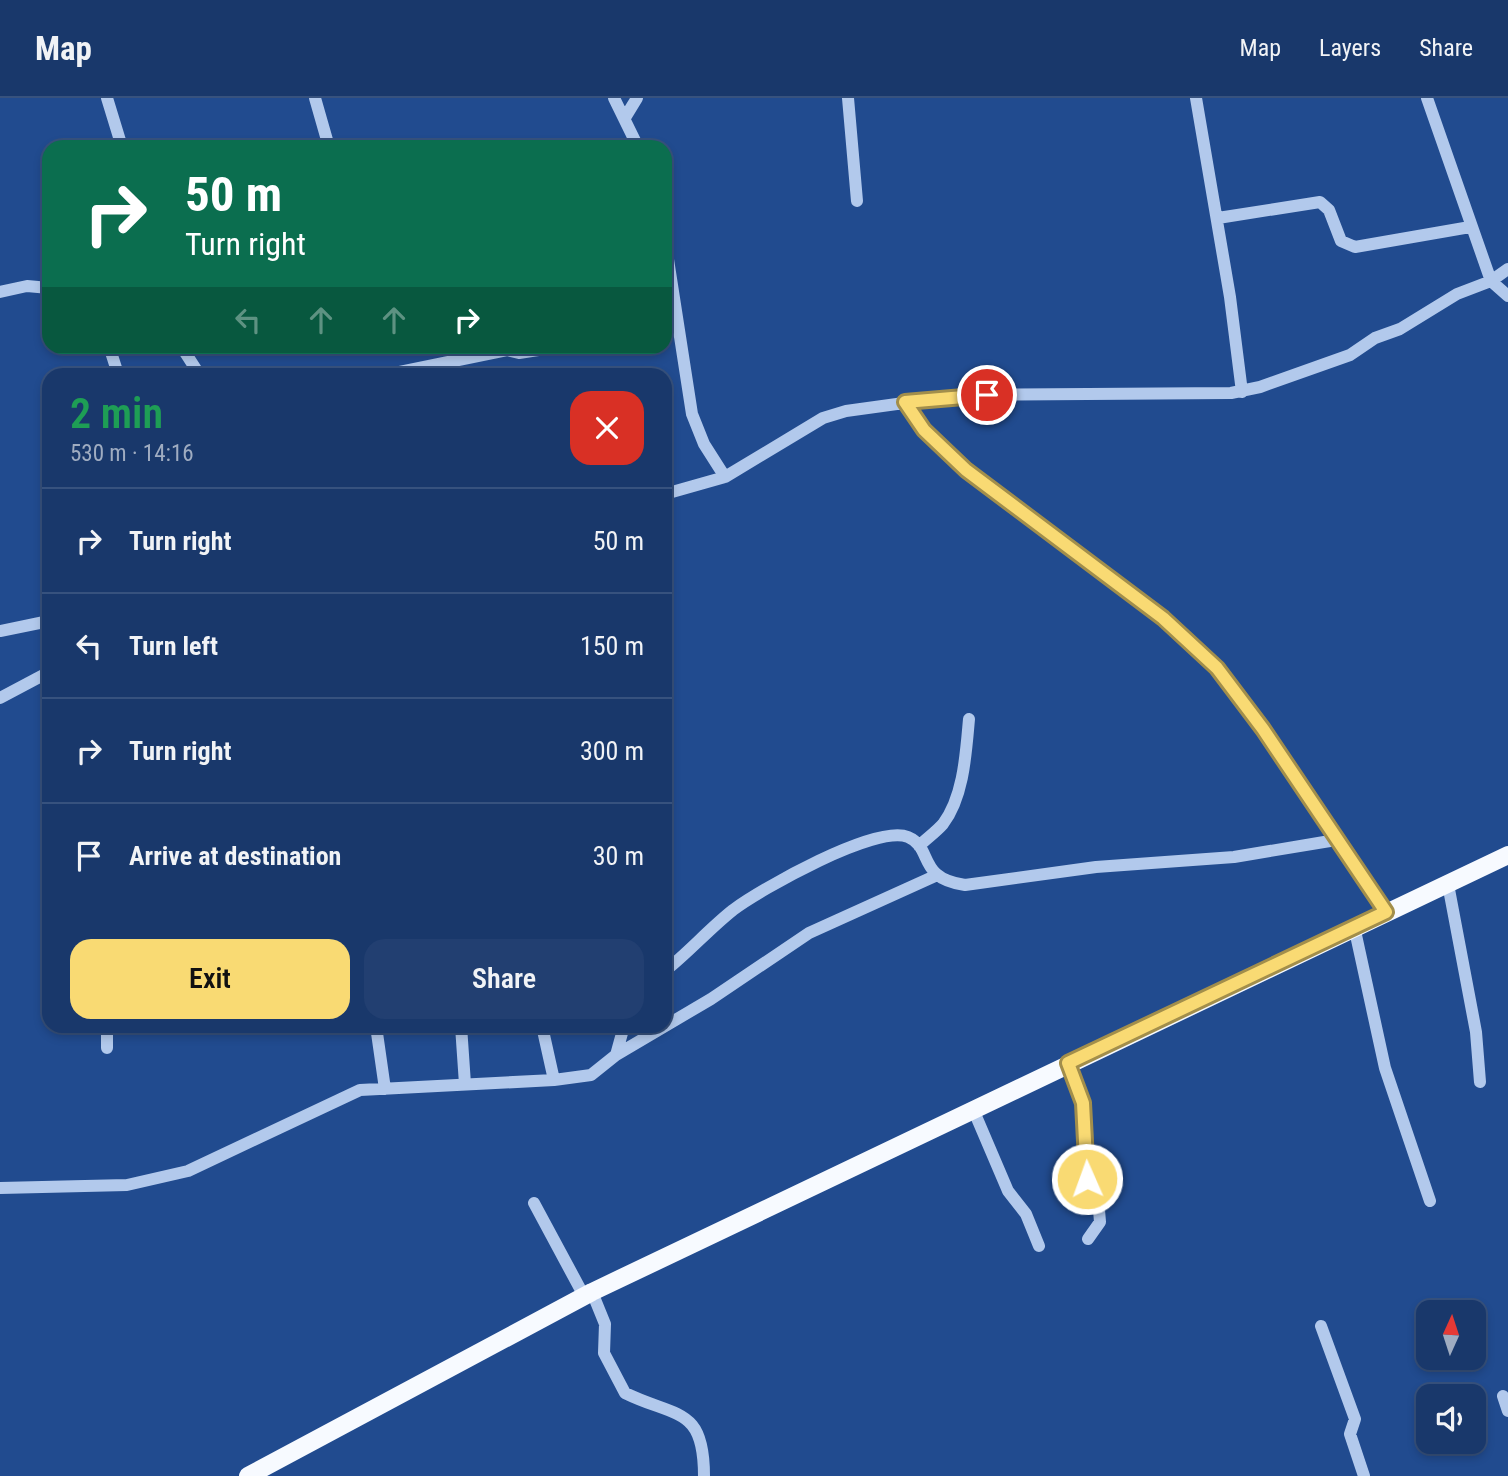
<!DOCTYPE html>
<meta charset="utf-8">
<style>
:root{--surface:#19386b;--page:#223f71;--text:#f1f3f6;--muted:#9facc1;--line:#37527e;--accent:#f9da73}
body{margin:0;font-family:"Roboto Condensed",sans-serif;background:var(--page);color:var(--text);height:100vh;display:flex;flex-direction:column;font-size:26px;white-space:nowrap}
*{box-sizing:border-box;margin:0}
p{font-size:23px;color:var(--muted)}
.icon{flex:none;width:38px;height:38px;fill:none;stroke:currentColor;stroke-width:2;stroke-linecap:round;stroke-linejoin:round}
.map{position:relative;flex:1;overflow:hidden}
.side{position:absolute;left:42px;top:270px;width:630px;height:665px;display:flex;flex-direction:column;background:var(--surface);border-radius:21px;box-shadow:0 4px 10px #0003,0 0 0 2px var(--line)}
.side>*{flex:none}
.guide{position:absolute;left:42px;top:42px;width:630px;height:214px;border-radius:21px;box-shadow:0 4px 10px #0003,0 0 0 2px var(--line);background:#0b6e4f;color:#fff;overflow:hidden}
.needle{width:46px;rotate:3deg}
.buttons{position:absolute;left:1416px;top:1202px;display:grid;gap:14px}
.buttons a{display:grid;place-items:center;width:70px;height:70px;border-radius:14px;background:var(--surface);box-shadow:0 4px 10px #0003,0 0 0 2px var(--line);font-size:35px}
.pin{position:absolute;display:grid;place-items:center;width:60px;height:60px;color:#fff;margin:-30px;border:4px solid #fff;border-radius:50%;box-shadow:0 2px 7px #0007}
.me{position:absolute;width:77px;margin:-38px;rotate:358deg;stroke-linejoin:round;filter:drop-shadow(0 0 5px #0008)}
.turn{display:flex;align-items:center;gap:24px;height:147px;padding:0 28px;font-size:32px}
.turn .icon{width:91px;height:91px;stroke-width:2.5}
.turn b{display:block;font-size:49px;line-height:60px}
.lanes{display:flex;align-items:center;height:66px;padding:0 28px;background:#0003;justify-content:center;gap:35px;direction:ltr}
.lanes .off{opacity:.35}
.round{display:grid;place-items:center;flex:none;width:74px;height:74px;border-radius:21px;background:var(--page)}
.overview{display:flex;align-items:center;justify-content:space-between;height:119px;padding:0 28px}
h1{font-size:42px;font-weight:600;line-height:52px;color:#1e9e55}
.primary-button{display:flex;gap:14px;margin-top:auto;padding:14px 28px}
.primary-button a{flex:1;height:80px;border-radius:21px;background:var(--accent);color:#111;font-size:28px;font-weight:600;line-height:80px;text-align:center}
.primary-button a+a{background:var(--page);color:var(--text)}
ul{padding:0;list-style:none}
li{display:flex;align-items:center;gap:21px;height:105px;padding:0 28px;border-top:2px solid var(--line)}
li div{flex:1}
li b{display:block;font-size:26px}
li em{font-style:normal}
header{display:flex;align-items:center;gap:42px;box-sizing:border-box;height:98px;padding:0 35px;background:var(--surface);border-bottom:2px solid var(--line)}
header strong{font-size:33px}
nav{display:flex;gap:38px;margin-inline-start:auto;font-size:24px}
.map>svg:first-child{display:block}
</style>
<header>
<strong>Map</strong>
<nav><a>Map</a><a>Layers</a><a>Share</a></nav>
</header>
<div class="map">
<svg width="1508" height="1378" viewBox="0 0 1508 1378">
<rect width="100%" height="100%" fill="#214b8f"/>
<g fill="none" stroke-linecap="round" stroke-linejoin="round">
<path stroke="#b2c9ec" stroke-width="12" d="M107,0L122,49
M315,0L329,49
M614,0L638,49
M848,0L857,103
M1196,0L1230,199L1242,294
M1427,0L1491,183L1508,198
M626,18L637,0
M1218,120L1320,104L1329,112L1341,143L1355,149L1470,129
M665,142L692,316L704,346L725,379
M0,194L27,188L49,190
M109,248L118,276
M181,248L199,276
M506,248L507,252L519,255L564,248
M390,276L507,252
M905,304L924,332L966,372L1163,520L1217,570L1263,631L1386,814
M665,396L725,379L823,320L846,313L962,297L1231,295L1260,289L1350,257L1375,240L1400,231L1457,196L1491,183L1508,171
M0,533L49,523
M0,600L49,574
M919,748C926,741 936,734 943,726C964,698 966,654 969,621
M1448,786L1476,934L1480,984
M1354,828L1385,970L1430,1103
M665,873C689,854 709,831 733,812C761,791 876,726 908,739C934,750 916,780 965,787L1096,769L1234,759L1336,742
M107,928V950
M376,928L385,991
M461,928L465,986
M542,928L554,982
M616,957L711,901L809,835L935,778
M1068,965L1083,1005L1087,1081L1099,1112L1100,1124L1088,1141
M973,1011L1008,1093L1026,1116L1039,1148
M0,1090L127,1087L188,1073L360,992L554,982L591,977L616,957L624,928
M534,1105L584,1198
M592,1194L605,1226L604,1255L625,1295C676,1320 704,1308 704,1378
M1321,1228L1355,1321L1350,1336L1364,1378
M1503,1298L1508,1313"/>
<path stroke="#f7faff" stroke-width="18" d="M248,1378L592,1194L1508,757"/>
</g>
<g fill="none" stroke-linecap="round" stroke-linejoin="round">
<g stroke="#a28e4b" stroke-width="18">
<path id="route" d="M987,297L905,304L924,332L966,372L1163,520L1217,570L1263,631L1386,814L1068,965L1083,1005L1087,1081"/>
</g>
<use href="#route" stroke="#f9da73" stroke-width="12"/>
</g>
</svg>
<div class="buttons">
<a><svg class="needle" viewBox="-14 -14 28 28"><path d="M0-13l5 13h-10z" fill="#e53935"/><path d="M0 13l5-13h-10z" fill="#9facc1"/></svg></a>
<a><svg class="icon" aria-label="sound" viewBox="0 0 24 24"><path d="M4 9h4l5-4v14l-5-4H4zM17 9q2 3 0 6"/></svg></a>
</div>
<div class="pin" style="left:987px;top:297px;background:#d93025"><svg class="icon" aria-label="arrive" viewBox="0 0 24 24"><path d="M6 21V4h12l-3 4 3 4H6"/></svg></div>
<svg class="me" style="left:1087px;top:1081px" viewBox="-20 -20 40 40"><circle r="17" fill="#f9da73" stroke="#fff" stroke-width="3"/><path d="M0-11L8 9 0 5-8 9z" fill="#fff"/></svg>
<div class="guide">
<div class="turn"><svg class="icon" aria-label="right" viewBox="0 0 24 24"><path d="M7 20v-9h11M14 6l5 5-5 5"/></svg><div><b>50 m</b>Turn right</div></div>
<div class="lanes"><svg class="icon off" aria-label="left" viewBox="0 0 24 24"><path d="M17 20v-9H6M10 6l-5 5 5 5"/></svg><svg class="icon off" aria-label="ahead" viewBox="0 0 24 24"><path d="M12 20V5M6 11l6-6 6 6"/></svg><svg class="icon off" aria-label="ahead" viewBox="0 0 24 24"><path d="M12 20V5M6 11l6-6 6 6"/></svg><svg class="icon" aria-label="right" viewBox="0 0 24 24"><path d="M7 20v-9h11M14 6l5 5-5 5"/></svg></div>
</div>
<section class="side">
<div class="overview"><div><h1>2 min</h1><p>530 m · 14:16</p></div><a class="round" style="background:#d93025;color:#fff"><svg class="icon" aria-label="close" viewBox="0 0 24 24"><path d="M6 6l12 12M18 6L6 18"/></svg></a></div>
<ul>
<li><svg class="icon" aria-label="right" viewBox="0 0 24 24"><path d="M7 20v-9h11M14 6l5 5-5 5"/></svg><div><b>Turn right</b></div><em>50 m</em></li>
<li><svg class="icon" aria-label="left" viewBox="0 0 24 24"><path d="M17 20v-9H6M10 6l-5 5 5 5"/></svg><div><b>Turn left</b></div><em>150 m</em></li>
<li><svg class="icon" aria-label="right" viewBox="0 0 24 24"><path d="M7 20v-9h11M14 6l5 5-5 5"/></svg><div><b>Turn right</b></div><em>300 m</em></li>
<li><svg class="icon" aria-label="arrive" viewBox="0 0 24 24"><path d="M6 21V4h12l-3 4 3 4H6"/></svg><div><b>Arrive at destination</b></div><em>30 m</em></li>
</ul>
<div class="primary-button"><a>Exit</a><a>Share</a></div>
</section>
</div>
